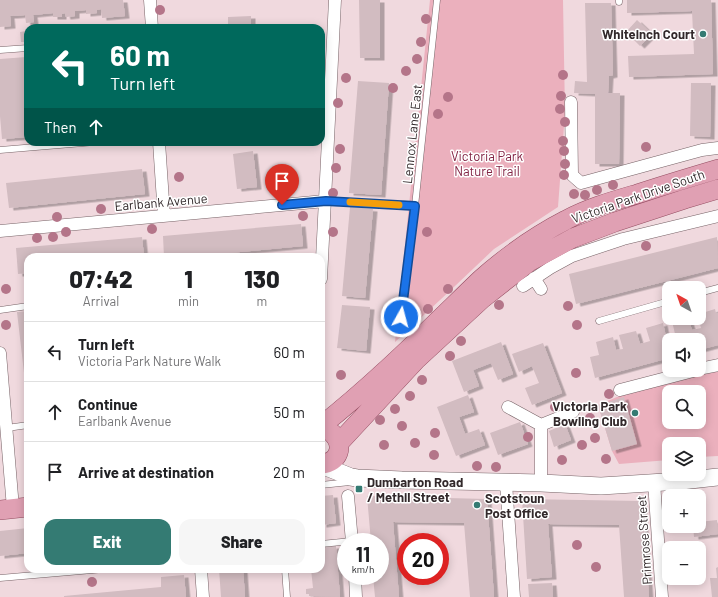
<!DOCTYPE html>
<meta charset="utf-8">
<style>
:root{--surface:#fff;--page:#f6f6f6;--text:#202124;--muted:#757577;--line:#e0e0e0;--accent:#347b73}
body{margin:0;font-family:Barlow,sans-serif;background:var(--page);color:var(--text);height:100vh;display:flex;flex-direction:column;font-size:15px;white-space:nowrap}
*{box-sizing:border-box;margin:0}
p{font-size:13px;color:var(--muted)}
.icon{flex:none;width:22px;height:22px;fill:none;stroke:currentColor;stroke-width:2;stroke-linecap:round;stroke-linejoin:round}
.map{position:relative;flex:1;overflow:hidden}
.details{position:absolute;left:24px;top:253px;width:301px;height:320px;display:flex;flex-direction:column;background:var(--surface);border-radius:12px;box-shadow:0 2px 10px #0003}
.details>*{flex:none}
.top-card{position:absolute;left:24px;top:24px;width:301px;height:122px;border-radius:12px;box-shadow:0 2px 10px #0003;background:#00695c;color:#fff;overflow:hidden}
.needle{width:26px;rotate:320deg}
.buttons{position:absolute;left:662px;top:281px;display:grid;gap:8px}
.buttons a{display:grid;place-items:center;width:44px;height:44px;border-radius:8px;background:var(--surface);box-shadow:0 2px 10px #0003;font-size:20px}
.speed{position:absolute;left:337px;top:533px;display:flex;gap:8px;font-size:20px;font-weight:700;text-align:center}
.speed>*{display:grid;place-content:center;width:52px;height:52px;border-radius:50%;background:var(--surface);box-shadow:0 2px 10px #0003;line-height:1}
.speed small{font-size:10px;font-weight:400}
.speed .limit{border:6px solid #d22;background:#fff;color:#111}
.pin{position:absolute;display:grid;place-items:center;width:34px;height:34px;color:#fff;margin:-41px -17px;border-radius:50% 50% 50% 0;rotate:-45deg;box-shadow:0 0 4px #0007}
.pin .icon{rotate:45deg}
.me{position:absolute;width:44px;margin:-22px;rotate:7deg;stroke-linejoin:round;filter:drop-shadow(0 0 3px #0008)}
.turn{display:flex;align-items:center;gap:14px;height:84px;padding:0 20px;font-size:18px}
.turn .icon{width:52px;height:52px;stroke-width:2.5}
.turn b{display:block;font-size:28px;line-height:34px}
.then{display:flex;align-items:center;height:38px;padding:0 20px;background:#0003;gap:8px;font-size:15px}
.eta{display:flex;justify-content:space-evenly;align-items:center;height:68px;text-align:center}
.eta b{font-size:24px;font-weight:800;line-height:28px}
.action{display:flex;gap:8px;margin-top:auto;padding:8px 20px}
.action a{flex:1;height:46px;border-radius:12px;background:var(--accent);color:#fff;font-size:16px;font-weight:800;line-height:46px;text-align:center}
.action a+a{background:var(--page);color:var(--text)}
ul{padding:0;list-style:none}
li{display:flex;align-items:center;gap:12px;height:60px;padding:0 20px;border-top:1px solid var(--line)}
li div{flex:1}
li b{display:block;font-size:15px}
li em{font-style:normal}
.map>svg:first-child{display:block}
</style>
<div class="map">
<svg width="718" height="597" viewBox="0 0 718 597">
<defs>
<filter id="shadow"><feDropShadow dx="4.5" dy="2.5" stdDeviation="0" flood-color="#0004"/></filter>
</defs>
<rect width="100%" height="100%" fill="#f0d9de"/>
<path fill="#ebb0bd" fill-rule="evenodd" d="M430,0H563L565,113L558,207L494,249L455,286L395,342Z
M718,370V456L699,457V444H669V460L619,464L612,451L598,405L624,394ZM669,392H699V422H669Z"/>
<path fill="#d2bcc1" filter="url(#shadow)" d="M0,0H123L125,16L102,18L101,9L97,10V13L86,14V10L75,11V16L66,17L65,13L62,14V17H53V13L33,15L34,22L26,23L25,15L13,16H10L11,26L0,27Z
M359,0H380V58H360Z
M627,0H711L713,74L629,77L628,56L694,54L692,11L627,13Z
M585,3H611L613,75L609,76L608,93H620L619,164H595V94L574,93L575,81L587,82Z
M251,16V28H228V17Z
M637,20L652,34L640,46L626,32Z
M26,31L27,42H21L20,32Z
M26,57L28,77V137L2,139L0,116V59Z
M358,81L389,83L381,195L349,193Z
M691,83H711L710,137L690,136Z
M253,151L257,187L237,189L233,154Z
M142,169L145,194L9,208L6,183Z
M350,207L373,209L365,298L342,296Z
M301,224L303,246L187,257H164L163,236Z
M142,237L144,257H28V273L18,274L16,248Z
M717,237L718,268L576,304L569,274Z
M342,305L370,307L366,351L337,348Z
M715,309L716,313H718V345L699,350V340H669V358L595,378L590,357L599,355L596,342L613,337L616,350L623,349L619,335L636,331L640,344L650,341L646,328L663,323L666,337L675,334L672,321L683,318H688L692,330L701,328L698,318H699V314Z
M28,311V399H27L17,312Z
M501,342L513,374L498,380L491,363L473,370L479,386L464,392L452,361Z
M543,343L562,393L532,405L525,388L539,383L532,366L519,372L512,354Z
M468,395L474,412L459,417L465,434L479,429L485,445L456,456L437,407Z
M624,397L637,444L612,451L598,405Z
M520,422L528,444L498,455L490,433Z
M565,424L571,440L554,447L549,431Z
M333,495L336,523L322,525V520H321V496Z
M367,496L487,499L494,597H470L464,523L393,522L399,597H375L373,576H380V542H371Z
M522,499L642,501L649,597H624L619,525L548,524L552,577L527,579Z
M717,520L718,534L694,537L693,526H699V522Z
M28,528V553L0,556V531Z
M336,546L340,597L309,596V594H306V589L313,588L311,569H321V547Z
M718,567V597H712L710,578H717L716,568Z
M219,569H243L245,597H221Z
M184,575L186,597H64V596L161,587V577Z
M552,583L553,597H529L528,584Z"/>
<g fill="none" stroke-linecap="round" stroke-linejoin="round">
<g stroke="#776367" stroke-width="7">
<path id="lane" d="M619,0V2
M0,50L28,48
M0,150L95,142
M325,201L415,206
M699,293L718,288
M0,310L28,306
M401,317L415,206L437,0
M599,321L669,301
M7,428L28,425
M321,485L350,482
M321,544L352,541
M285,569L287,597
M0,578L104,569"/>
</g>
<g stroke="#776367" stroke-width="13">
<path id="street" d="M150,0L152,28
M571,102L572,175L581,183L702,150L718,148
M159,142L164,216
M0,231L325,201
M534,278L541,289
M321,279L335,0
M523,286L550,268L572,256L623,239L718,216
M0,353L13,508
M699,369L718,365
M620,390L697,370
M508,407L541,425V483
M541,425L573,412
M654,482L662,597
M506,483L514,597
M348,496L352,542
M201,569L203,597
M355,576L356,597"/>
</g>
<g stroke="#776367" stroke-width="18">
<path id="secondary" d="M321,465L351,477L357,478L402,480L541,483L601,486L681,481L718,477"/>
</g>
<g stroke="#954d62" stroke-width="20">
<path id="primary" d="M321,426C378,381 429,329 481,279C507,256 535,236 566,220C588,208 613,201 637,194C664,185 691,177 718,169
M339,443L416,360L482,299L529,262L573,238L615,222L685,199L718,189
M321,464C339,463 345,445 332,433
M0,510L28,507"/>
</g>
<use href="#lane" stroke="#fff" stroke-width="6"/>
<use href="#street" stroke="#fff" stroke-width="12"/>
<use href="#secondary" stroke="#fff" stroke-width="17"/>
<use href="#primary" stroke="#e0a0b3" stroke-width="19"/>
</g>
<g fill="#b47589">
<circle cx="160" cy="10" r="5"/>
<circle cx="426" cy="19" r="5"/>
<circle cx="421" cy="42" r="5"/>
<circle cx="417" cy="59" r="5"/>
<circle cx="406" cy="71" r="5"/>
<circle cx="563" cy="75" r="5"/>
<circle cx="346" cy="78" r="5"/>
<circle cx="393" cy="88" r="5"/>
<circle cx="561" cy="96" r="5"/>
<circle cx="448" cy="97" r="5"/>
<circle cx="338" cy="103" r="5"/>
<circle cx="560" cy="109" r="5"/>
<circle cx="438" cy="114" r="5"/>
<circle cx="565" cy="122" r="5"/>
<circle cx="563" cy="141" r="5"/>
<circle cx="646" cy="147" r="5"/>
<circle cx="340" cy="149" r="5"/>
<circle cx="564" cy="151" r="5"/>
<circle cx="565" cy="164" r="5"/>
<circle cx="336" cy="168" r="5"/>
<circle cx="564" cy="175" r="5"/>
<circle cx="179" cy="177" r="5"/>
<circle cx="613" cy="185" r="5"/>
<circle cx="597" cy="190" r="5"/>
<circle cx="333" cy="193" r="5"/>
<circle cx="574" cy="194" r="5"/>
<circle cx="585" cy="195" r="5"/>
<circle cx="101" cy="209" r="5"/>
<circle cx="303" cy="216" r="5"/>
<circle cx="57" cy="217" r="5"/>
<circle cx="152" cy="229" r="5"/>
<circle cx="66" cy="232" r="5"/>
<circle cx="333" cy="232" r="5"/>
<circle cx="427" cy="232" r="5"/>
<circle cx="53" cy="237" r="5"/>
<circle cx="37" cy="238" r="5"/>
<circle cx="646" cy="246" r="5"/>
<circle cx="6" cy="289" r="5"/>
<circle cx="448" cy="289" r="5"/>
<circle cx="499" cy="305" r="5"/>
<circle cx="568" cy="306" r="5"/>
<circle cx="428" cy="309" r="5"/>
<circle cx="6" cy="325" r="5"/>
<circle cx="577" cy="325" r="5"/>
<circle cx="461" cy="341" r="5"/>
<circle cx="450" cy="356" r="5"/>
<circle cx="576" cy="373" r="5"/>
<circle cx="341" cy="375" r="5"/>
<circle cx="422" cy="380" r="5"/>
<circle cx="609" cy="394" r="5"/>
<circle cx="410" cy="396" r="5"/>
<circle cx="555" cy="407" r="5"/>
<circle cx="395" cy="409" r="5"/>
<circle cx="590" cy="418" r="5"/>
<circle cx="380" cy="420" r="5"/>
<circle cx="402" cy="426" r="5"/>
<circle cx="435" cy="433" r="5"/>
<circle cx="528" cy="437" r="5"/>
<circle cx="595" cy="438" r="5"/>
<circle cx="415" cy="443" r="5"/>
<circle cx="384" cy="445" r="5"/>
<circle cx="582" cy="445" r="5"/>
<circle cx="434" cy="455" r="5"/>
<circle cx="606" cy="459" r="5"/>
<circle cx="562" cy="460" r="5"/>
<circle cx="477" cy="466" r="5"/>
<circle cx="496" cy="467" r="5"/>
<circle cx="577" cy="545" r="5"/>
<circle cx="596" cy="567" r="5"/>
<circle cx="92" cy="582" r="5"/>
</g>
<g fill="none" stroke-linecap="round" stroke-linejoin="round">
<g stroke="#114b97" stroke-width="10">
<path id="route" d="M282,205L326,201L415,206L401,317"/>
</g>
<use href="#route" stroke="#1a73e8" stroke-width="7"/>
<path stroke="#f59e0b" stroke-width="7" d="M350,202L399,205"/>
</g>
<g fill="#347b73" stroke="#fff" stroke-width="1.5">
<circle cx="703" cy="34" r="4"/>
<circle cx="635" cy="413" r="4"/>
<rect x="355" y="485" width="8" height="8" rx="2"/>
<circle cx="477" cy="505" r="4"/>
</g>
<g text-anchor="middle" stroke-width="3" stroke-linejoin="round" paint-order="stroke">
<g font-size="13" font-weight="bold" fill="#32292b" stroke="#fff" text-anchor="end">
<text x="695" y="39">Whiteinch Court</text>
<text x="627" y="411">Victoria Park<tspan x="627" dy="15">Bowling Club</tspan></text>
<text x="367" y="487" text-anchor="start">Dumbarton Road<tspan x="367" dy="15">/ Methil Street</tspan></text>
<text x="485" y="503" text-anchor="start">Scotstoun<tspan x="485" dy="15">Post Office</tspan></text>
</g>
<g font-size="13" fill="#32292b" stroke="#fff">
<text transform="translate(412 134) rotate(-84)" y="5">Lennox Lane East</text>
<text transform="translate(638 196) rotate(-19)" y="5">Victoria Park Drive South</text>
<text transform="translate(161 202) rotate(-5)" y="5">Earlbank Avenue</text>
<text transform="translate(644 540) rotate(-94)" y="5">Primrose Street</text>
</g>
<g font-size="13" fill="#822344" stroke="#fff">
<text x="487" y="161">Victoria Park<tspan x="487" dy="15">Nature Trail</tspan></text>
</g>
</g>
</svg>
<div class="buttons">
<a><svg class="needle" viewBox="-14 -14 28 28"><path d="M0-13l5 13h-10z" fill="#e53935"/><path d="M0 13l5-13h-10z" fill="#757577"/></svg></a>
<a><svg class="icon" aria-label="sound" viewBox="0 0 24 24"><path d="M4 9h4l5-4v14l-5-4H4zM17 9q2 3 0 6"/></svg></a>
<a><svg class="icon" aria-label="search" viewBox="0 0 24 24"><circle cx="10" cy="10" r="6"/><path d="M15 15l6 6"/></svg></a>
<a><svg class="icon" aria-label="layers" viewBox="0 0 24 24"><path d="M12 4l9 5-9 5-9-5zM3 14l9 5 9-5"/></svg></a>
<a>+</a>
<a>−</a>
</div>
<div class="speed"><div>11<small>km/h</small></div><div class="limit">20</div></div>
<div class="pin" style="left:282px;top:205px;background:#d93025"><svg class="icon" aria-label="arrive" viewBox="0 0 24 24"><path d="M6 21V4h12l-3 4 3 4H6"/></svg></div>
<svg class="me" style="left:401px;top:317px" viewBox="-20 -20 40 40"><circle r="17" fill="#1a73e8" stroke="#fff" stroke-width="3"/><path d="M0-11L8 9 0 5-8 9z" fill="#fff"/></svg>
<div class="top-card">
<div class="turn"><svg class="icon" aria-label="left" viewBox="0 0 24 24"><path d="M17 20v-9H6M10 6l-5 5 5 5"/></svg><div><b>60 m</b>Turn left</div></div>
<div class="then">Then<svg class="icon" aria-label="ahead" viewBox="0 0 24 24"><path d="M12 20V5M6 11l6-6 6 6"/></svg></div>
</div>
<section class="details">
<div class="eta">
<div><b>07:42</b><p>Arrival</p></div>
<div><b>1</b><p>min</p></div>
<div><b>130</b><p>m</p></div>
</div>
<ul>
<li><svg class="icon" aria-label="left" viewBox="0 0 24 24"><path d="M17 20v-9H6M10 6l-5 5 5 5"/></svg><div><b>Turn left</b><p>Victoria Park Nature Walk</p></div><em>60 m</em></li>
<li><svg class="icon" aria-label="ahead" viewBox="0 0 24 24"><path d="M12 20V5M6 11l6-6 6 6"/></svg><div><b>Continue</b><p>Earlbank Avenue</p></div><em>50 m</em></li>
<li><svg class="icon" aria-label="arrive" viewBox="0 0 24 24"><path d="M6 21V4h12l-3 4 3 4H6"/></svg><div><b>Arrive at destination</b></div><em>20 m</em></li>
</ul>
<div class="action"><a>Exit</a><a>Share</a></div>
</section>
</div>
